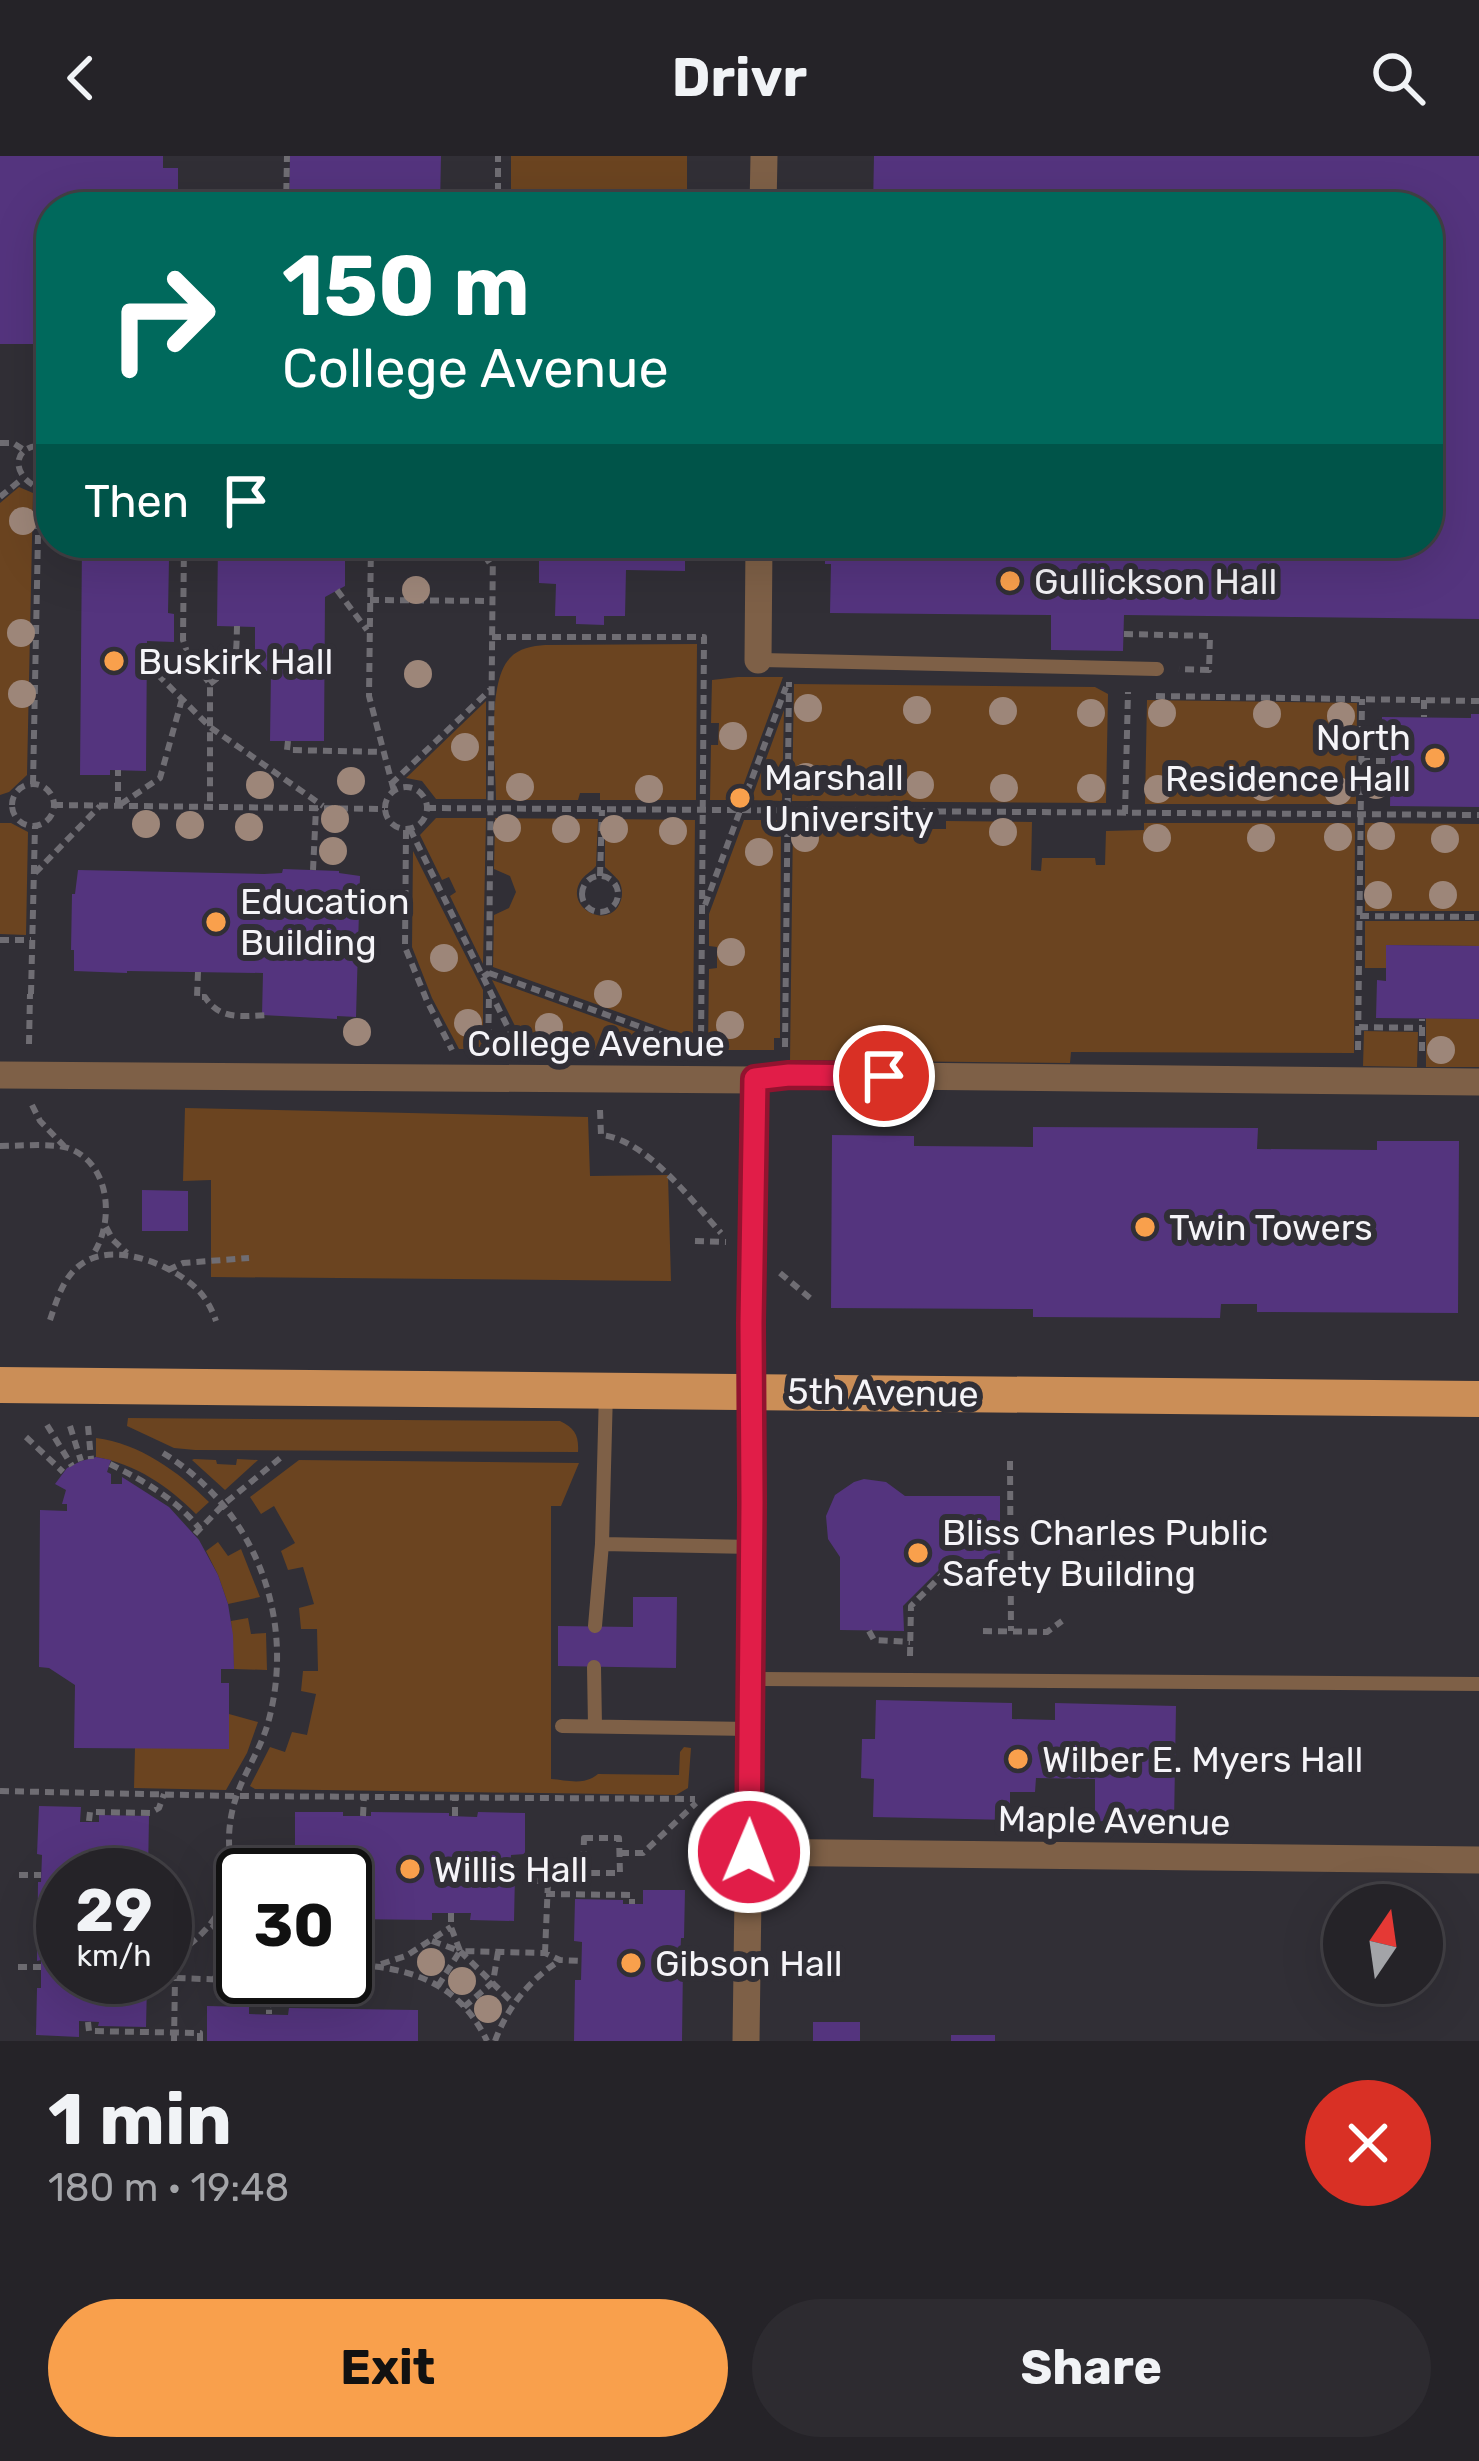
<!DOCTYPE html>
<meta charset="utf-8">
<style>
:root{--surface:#252328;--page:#2d2b30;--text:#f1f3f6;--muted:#a3a4a8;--line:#424045;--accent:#f9a04c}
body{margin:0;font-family:Rubik,sans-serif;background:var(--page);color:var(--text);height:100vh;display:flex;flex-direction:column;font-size:45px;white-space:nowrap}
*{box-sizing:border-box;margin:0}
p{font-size:39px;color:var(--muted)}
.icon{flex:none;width:66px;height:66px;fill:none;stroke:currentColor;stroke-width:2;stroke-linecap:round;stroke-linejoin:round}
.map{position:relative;height:1885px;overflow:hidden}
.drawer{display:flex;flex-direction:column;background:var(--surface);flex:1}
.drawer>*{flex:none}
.hud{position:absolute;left:36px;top:36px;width:1407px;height:366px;border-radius:48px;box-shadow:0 12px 48px #0002,0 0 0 3px var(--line);background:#00695c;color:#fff;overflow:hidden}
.needle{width:78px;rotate:13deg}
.controls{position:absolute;left:1323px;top:1728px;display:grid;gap:24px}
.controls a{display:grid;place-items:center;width:120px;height:120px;border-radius:50%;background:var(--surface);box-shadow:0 12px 48px #0002,0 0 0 3px var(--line);font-size:60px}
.speed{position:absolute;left:36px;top:1692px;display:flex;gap:24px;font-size:60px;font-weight:700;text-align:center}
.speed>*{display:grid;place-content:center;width:156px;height:156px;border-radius:50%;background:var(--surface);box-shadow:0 12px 48px #0002,0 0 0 3px var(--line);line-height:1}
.speed small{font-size:30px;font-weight:400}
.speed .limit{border:6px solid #111;border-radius:18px;background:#fff;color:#111}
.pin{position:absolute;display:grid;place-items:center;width:102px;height:102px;color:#fff;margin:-51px;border:6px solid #fff;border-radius:50%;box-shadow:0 3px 12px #0007}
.me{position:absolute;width:132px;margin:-66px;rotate:1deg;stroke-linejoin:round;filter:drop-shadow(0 0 9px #0008)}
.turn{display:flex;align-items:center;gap:42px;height:252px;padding:0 48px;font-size:54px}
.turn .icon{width:156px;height:156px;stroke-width:2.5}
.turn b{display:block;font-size:84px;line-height:102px}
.then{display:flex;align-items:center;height:114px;padding:0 48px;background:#0003;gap:24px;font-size:45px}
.round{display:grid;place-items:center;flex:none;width:126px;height:126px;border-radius:63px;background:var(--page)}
.head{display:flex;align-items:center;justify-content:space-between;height:204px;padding:0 48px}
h1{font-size:72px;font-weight:700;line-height:90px}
.cta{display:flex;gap:24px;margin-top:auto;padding:24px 48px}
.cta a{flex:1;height:138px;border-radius:72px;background:var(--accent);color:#111;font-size:48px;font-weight:700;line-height:138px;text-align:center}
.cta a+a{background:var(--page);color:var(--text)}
header{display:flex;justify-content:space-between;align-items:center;height:156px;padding:0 48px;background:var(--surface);font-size:54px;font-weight:700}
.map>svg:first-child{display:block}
</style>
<header><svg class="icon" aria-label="back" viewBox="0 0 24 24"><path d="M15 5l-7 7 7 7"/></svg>Drivr<svg class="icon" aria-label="search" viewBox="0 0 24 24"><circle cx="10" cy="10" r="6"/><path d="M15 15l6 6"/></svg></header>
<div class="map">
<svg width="1479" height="1885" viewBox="0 0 1479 1885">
<rect width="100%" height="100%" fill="#312f36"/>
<path fill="#6b4420" d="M511,0H687V51H511Z
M19,331L33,337L27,619L9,636L0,639V347Z
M697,488L696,644H600V637H580L578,644H496C496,610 486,526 510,502C519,492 532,490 545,489Z
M738,521H783L738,644H710L711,589H718L719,567H711L712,524Z
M794,528L1095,531L1108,538L1106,647L792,645Z
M1147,544L1357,547L1356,648H1145Z
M486,545V643H436L422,625L406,622Z
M784,554L782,645L751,644Z
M436,662H486L483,808L450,740L456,736L449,721L442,724L420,679Z
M495,662L598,663L596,710C592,715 586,718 582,723C561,751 611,777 621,744C623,738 622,731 619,725C615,720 610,716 605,711V663L695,664L693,883L493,811L494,759L509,752L516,736L510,720L494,713Z
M744,664H781L780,882H774V894H708L709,813L717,812V791L709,790V758Z
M793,664L907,665L908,673H946V665L1032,666L1031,714L1041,715L1042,702H1095L1096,709H1105L1106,675L1144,674V667H1355L1354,897L1071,896L1070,907L790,904Z
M0,667H11L28,676L26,779L0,778Z
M1365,667L1479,668V755H1365Z
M413,695L483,834V893H459L432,842L412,791Z
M1365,765H1479V790L1387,789L1386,812H1365Z
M492,824L670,888V894H527Z
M1426,862L1479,863V911H1426Z
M1364,875L1418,876L1417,911L1363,910Z
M185,952L588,961L590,1020L668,1019L671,1125L211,1121V1024L183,1025Z
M128,1262L560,1265C575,1272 579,1280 578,1296L195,1294L174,1292L127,1270Z
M96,1282C139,1287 179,1316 209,1346L196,1358C168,1330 136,1308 96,1301Z
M194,1303L216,1304L217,1308L236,1309L237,1303L258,1304L225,1334L192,1304Z
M299,1304L579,1307L561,1350H551V1623C567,1624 584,1630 598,1618L679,1619L680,1596L684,1591L691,1592L688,1632L676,1639L255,1633L250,1630L270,1591L285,1596L292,1576L307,1579L316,1538L301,1535L303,1515H318L317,1473H301L299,1452L314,1448L303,1411L288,1414L281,1395L295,1387L274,1350L261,1358L250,1341Z
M218,1386L228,1400L241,1393L260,1441L228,1448L218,1419L206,1395Z
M248,1462L251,1478L266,1477L267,1514L234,1513L231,1465Z
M229,1558L258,1566L247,1597L226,1634L134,1632L135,1592H229Z"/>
<path fill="#54347e" d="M0,0H163V12H178V51H51V188H0Z
M290,0H441L440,51H289Z
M874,0H1479V463L1124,459L1123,495L1051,494V459L830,457L831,408H825V387H1428V51H873Z
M82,387H149L148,403H169L168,457L174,458V486L147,485L146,615L110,614V619H80Z
M218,387L345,389V430L325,441L324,585H270L271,515H255V471L217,470Z
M539,387H685V415L626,414L625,460H604V469L576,468V460H555L556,428L539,427Z
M1471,558H1479V651L1390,650L1391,598L1382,599V561L1471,562Z
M283,713L339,715V717L360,720L356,861L337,860V863L262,859L263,817L127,815V817L74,815V794H71L72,738H75L78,714L264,718L282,717Z
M1386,789L1479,790V863L1376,862L1377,824L1386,825Z
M1033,971L1258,972L1257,993L1377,994V985H1459L1458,1157L1257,1156V1148H1221L1220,1162L1033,1161V1153L831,1152L832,979L914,980V990L1033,991Z
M142,1034L188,1035V1075H142Z
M96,1301L111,1304L107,1316L111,1318V1328H122V1321L169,1351L199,1384L218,1419L228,1448L233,1479L234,1513H221V1527H229V1593L74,1592L75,1529L49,1512L39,1511L40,1354L67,1355V1348H62L66,1334L55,1328L67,1312L81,1305Z
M864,1323L886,1326L905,1340H1000V1403H950L903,1450L904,1475L840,1474V1401L828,1383L826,1360L835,1339L854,1326Z
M633,1441H677L676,1512L558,1510V1470L633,1471Z
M876,1544L1012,1547V1563L1055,1564V1547L1176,1550L1174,1667L1095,1665V1623L1036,1622L1035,1636H1010V1664L873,1661L874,1623L861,1622L862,1583H875Z
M39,1650L81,1651L80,1666H99V1659L149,1660L148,1719H63V1821H140V1828L147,1829L146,1871L98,1870L99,1866L79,1865V1881L36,1879L37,1832H41V1804L37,1805L38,1726H41L42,1699L37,1698Z
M295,1656H343V1660H371V1656L449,1657V1660L477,1661L478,1656L525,1657V1698L511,1699L510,1718H515L514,1765L470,1764L471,1757H432V1764L345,1763V1719H310V1698H295Z
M643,1734H685L684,1782H681L680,1810L683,1809L682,1885H574L575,1824H581L582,1786L574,1785L575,1743L623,1744V1748H643Z
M207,1850L249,1851V1858L288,1859L289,1852L418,1854V1885H207Z
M813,1866H860V1885H813Z
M951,1879H995V1885H951Z"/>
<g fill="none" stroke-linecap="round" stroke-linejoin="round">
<path stroke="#6f6d73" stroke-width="6" stroke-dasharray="9 6" stroke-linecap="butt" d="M197,50L233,51
M286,51L287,0
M498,51V0
M0,287H13L24,294
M51,293C21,281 5,311 33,329L51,326
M0,341L23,322
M184,387L183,484L191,508
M371,387L369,540L394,635
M476,387L491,409
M337,434L367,474
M370,444L493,445
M1124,478L1210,480L1209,514L1179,513
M492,481H704L701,895
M147,502C174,502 194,504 210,528V650
M147,508L210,571L323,650
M210,528C238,506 236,506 237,470
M1156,540L1479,545
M1424,544V561
M288,585L287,594L383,596
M1361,605H1391
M12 649a21 21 0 1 1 42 0a21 21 0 1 1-42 0Z
M33,628L39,329
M391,628L491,533
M385 652a21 21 0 1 1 42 0a21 21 0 1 1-42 0Z
M121,648L160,622L182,543
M54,649L385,653
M118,650V614
M427,652L1479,659
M1125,658L1128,536
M410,673L520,896
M406,674L405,791L427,845L452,894
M313,714L316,652
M35,717L100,650
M600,720L602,654
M582 738a18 18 0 1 1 36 0a18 18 0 1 1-36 0Z
M705,749L786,531
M1360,760L1479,761
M0,784H31
M198,816L197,841H205C220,865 244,860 268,859
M489,817L700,892
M483,821L489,817L493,387
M31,838L35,670
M1359,871L1422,872
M29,888L30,838
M785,891L789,526
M1358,894L1362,543
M1422,895V863
M488,897L489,838
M32,949L40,965L64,990
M600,954L601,979C646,983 691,1044 721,1077
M0,990C18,990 52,987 68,992C111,1007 115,1067 92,1100
M106,1071L113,1084L127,1097
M695,1085L726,1086
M168,1114L183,1107L249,1102
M780,1117L810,1142
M50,1164C57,1144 63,1120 83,1107C115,1086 171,1108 197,1133C206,1142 212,1153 216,1165
M47,1269L72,1310
M70,1270L81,1305
M88,1270L91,1303
M26,1281L63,1316
M163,1297C255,1353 297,1463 268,1567C262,1588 251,1606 242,1626C225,1664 224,1703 243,1741
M1010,1305L1011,1475
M110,1308C144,1325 176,1343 200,1373
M195,1378L224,1348L284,1299
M869,1475L874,1484L910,1486
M983,1475L1047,1476L1062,1465
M910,1500L911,1450L947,1414H1011
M0,1635L236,1640L695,1643
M363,1660L364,1640
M455,1660V1641
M89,1665L90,1656L150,1657L159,1652L164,1638
M584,1682H619L620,1717H583Z
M620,1697H643L696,1647
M510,1710L528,1715V1725H548
M19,1719H41
M546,1738L632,1739V1748
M451,1757V1771L460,1795L545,1797L560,1804L582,1805
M212,1768L243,1806
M432,1785L460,1795L513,1847
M545,1797L548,1725L567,1708L583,1703
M680,1805L693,1806
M165,1807C203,1780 220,1765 234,1720L277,1709H310
M345,1808C407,1811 458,1824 487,1885
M381,1808L406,1800L451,1771
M18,1811H41
M165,1813L175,1822L261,1825
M215,1822L230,1793L243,1783
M260,1824L286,1836
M261,1825L269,1849V1858
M438,1830L460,1795
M269,1849L312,1821
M464,1851L493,1826L498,1796
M88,1866L89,1875L200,1877V1885
M174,1885L175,1823
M495,1885C507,1852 529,1824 559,1805"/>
<path stroke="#7e6047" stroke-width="14" d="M758,504L1157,513
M606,1235L602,1388L752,1391
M595,1470L602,1388
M594,1511L595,1570
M751,1523L1479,1528
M562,1570L750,1573"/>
<path stroke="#7e6047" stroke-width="27" d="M763,51L764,0
M758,504L759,387
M0,919L755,924L789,919L1479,926
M749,1696L1479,1704
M746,1885L751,1523V1167L755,924"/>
<path stroke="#cb8e57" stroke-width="36" d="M0,1229L1479,1243"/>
</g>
<g fill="#9d8679">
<circle cx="23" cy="365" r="14"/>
<circle cx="416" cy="434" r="14"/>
<circle cx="21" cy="477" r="14"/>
<circle cx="418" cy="518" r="14"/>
<circle cx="22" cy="538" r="14"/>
<circle cx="808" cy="552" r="14"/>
<circle cx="917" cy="554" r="14"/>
<circle cx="1003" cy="555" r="14"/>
<circle cx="1091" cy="557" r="14"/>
<circle cx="1162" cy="557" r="14"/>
<circle cx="1267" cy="558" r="14"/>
<circle cx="1341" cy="560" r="14"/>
<circle cx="733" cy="580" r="14"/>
<circle cx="465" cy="591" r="14"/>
<circle cx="806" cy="621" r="14"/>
<circle cx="351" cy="625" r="14"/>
<circle cx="260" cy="629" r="14"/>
<circle cx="920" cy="629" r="14"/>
<circle cx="1376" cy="629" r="14"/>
<circle cx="520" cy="631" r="14"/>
<circle cx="1263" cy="631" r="14"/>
<circle cx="1004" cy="632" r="14"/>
<circle cx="1091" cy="632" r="14"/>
<circle cx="649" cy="633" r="14"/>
<circle cx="1158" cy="633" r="14"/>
<circle cx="1338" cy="635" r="14"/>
<circle cx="335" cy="663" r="14"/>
<circle cx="146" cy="668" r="14"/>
<circle cx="190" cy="669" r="14"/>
<circle cx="249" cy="671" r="14"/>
<circle cx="507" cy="672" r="14"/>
<circle cx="566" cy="673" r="14"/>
<circle cx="614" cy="673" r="14"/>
<circle cx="673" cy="675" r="14"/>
<circle cx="1003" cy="676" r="14"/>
<circle cx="1381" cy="680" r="14"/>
<circle cx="1338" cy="681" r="14"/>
<circle cx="805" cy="682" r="14"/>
<circle cx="1157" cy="682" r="14"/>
<circle cx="1261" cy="682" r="14"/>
<circle cx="1445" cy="683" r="14"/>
<circle cx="333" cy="695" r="14"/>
<circle cx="759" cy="696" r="14"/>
<circle cx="1378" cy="739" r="14"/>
<circle cx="1443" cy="739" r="14"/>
<circle cx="731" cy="796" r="14"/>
<circle cx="444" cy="802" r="14"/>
<circle cx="608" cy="838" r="14"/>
<circle cx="468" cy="867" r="14"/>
<circle cx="730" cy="869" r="14"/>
<circle cx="549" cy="871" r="14"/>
<circle cx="357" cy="876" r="14"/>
<circle cx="1441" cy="894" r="14"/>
<circle cx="431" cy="1806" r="14"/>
<circle cx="462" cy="1825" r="14"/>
<circle cx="488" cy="1853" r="14"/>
</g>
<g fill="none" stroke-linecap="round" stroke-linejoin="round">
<g stroke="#92132f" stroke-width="30">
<path id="route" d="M749,1696L752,1347L751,1167L755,923L789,919L884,920"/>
</g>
<use href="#route" stroke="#e11d48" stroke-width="21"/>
</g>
<g fill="#f9a04c" stroke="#312f36" stroke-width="4.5">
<circle cx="1010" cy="425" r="12"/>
<circle cx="114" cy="505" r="12"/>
<circle cx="1435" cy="602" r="12"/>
<circle cx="740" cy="642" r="12"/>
<circle cx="216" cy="766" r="12"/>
<circle cx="1145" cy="1071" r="12"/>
<circle cx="918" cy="1397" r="12"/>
<circle cx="1018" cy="1603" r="12"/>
<circle cx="410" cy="1713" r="12"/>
<circle cx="631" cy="1807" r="12"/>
</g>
<g text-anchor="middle" stroke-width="12" stroke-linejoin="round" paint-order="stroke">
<g font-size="36" fill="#f5f4f8" stroke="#312f36" text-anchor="start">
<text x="1034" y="438">Gullickson Hall</text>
<text x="138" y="518">Buskirk Hall</text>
<text x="1411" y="594" text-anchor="end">North<tspan x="1411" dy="41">Residence Hall</tspan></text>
<text x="764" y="634">Marshall<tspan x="764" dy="41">University</tspan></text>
<text x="240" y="758">Education<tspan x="240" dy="41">Building</tspan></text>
<text x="1169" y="1084">Twin Towers</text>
<text x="942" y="1389">Bliss Charles Public<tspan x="942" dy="41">Safety Building</tspan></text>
<text x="1042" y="1616">Wilber E. Myers Hall</text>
<text x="434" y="1726">Willis Hall</text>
<text x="655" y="1820">Gibson Hall</text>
</g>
<g font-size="36" fill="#f5f4f8" stroke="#312f36">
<text x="596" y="900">College Avenue</text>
<text transform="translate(883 1236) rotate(1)" y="13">5th Avenue</text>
<text transform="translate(1114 1664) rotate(1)" y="13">Maple Avenue</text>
</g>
</g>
</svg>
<div class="controls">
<a><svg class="needle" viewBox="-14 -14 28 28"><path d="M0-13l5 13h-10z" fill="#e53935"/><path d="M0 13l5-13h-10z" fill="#a3a4a8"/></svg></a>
</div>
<div class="speed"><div>29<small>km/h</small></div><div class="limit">30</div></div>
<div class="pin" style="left:884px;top:920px;background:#d93025"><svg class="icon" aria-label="arrive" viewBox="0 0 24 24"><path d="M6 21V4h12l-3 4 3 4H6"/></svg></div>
<svg class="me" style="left:749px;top:1696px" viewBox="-20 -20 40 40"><circle r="17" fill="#e11d48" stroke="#fff" stroke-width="3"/><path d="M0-11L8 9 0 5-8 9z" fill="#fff"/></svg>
<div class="hud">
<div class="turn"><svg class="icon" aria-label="right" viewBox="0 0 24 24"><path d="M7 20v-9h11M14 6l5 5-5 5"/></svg><div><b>150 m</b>College Avenue</div></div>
<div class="then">Then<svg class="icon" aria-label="arrive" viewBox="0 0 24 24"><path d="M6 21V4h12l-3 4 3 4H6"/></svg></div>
</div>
</div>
<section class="drawer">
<div class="head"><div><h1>1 min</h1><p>180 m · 19:48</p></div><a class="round" style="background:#d93025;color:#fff"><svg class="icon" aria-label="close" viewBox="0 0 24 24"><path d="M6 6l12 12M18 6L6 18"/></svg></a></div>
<div class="cta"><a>Exit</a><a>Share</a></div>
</section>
